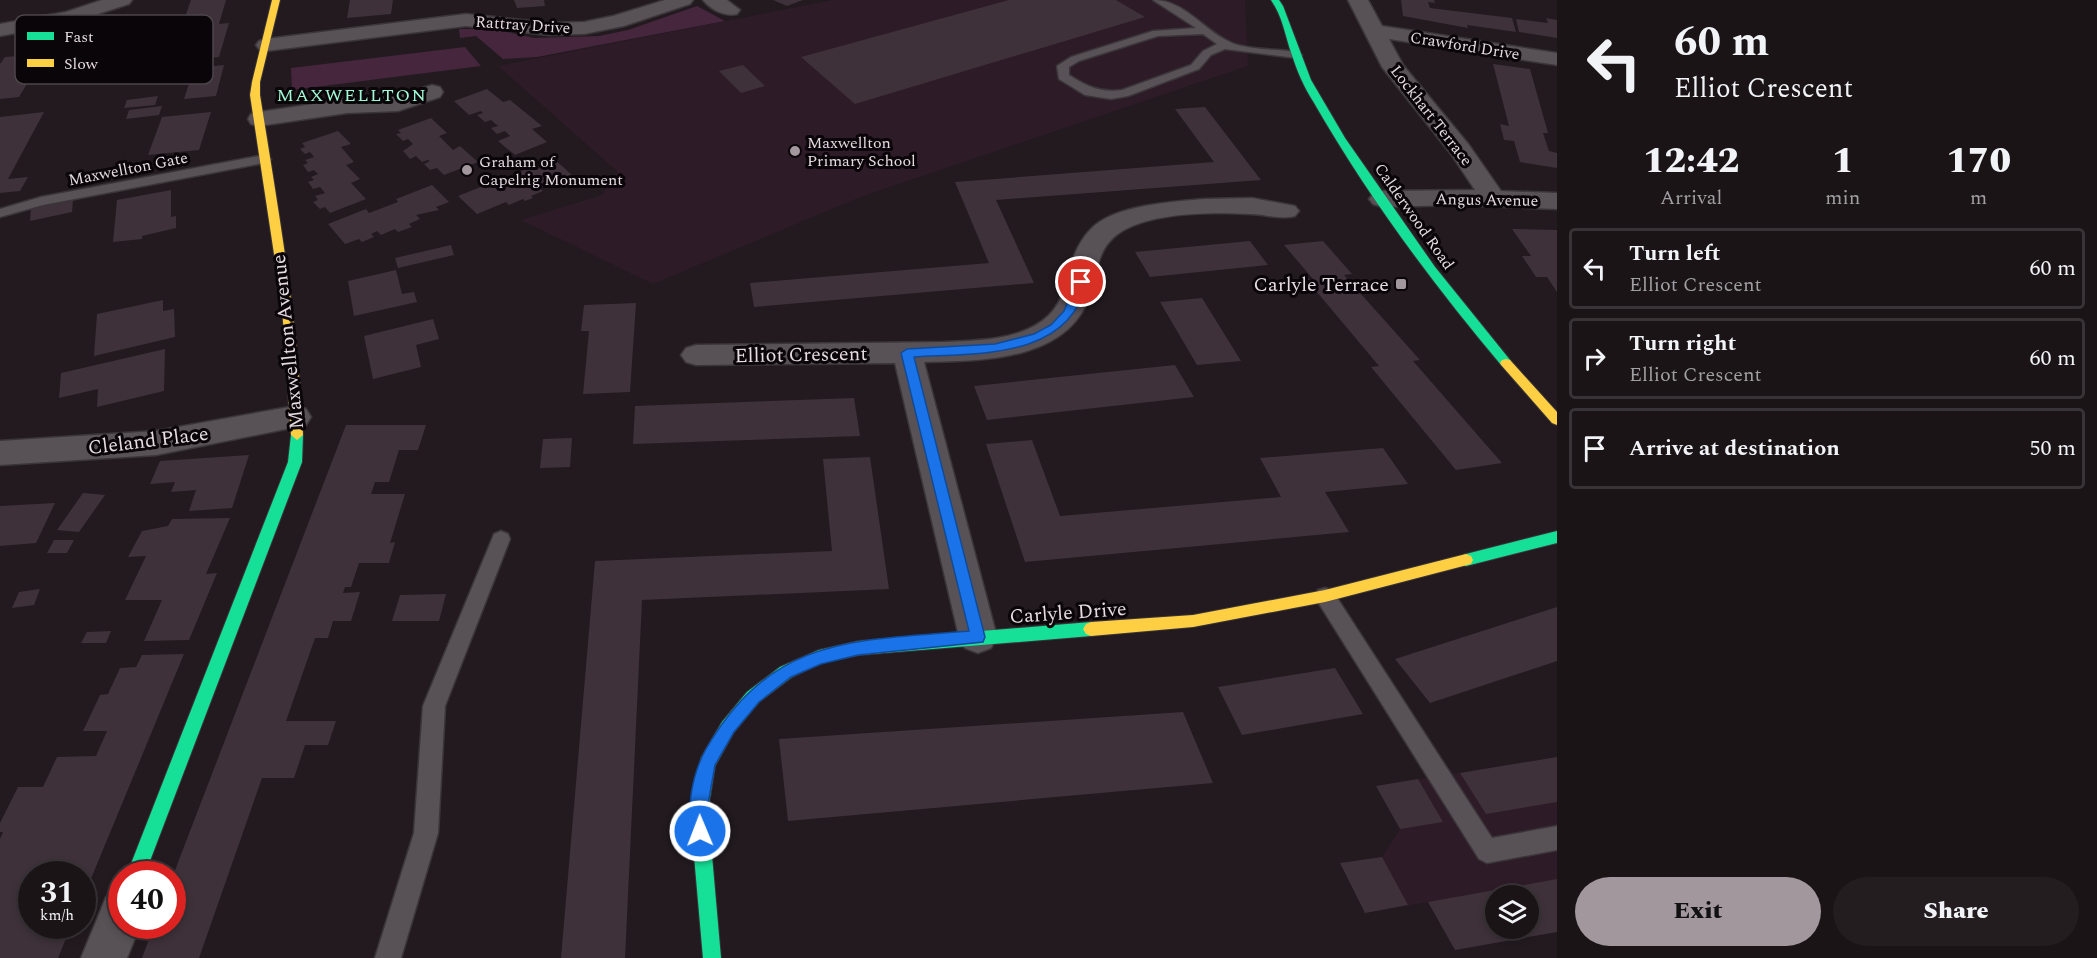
<!DOCTYPE html>
<style>
:root{--surface:#1a1417;--page:#231d20;--text:#f1f3f6;--muted:#9f9ea1;--line:#383336;--accent:#a1979d}
body{margin:0;font-family:Spectral,serif;background:var(--page);color:var(--text);height:100vh;display:flex;flex-direction:column;font-size:22px;white-space:nowrap}
*{box-sizing:border-box;margin:0}
p{font-size:20px;color:var(--muted)}
.icon{flex:none;width:33px;height:33px;fill:none;stroke:currentColor;stroke-width:2;stroke-linecap:round;stroke-linejoin:round}
.map{position:relative;flex:1;overflow:hidden}
.details{display:flex;flex-direction:column;background:var(--surface);width:540px}
.details>*{flex:none}
.guide{background:#1a1417;color:var(--text);overflow:hidden}
.tools{position:absolute;left:1485px;top:885px;display:grid;gap:12px}
.tools a{display:grid;place-items:center;width:54px;height:54px;border-radius:50%;background:var(--surface);box-shadow:0 3px 9px #0003,0 0 0 2px var(--line);font-size:30px}
.speed{position:absolute;left:18px;top:861px;display:flex;gap:12px;font-size:30px;font-weight:700;text-align:center}
.speed>*{display:grid;place-content:center;width:78px;height:78px;border-radius:50%;background:var(--surface);box-shadow:0 3px 9px #0003,0 0 0 2px var(--line);line-height:1}
.speed small{font-size:15px;font-weight:400}
.speed .limit{border:9px solid #d22;background:#fff;color:#111}
.pin{position:absolute;display:grid;place-items:center;width:51px;height:51px;color:#fff;margin:-26px;border:3px solid #fff;border-radius:50%;box-shadow:0 2px 6px #0007}
.me{position:absolute;width:66px;margin:-33px;rotate:359deg;stroke-linejoin:round;filter:drop-shadow(0 0 4px #0008)}
.turn{display:flex;align-items:center;gap:21px;height:126px;padding:0 18px;font-size:27px}
.turn .icon{width:78px;height:78px;stroke-width:2.5}
.turn b{display:block;font-size:42px;line-height:51px}
.eta{display:flex;justify-content:space-evenly;align-items:center;height:102px;text-align:center}
.eta b{font-size:36px;font-weight:800;line-height:42px}
.button{display:flex;gap:12px;margin-top:auto;padding:12px 18px}
.button a{flex:1;height:69px;border-radius:36px;background:var(--accent);color:#111;font-size:24px;font-weight:800;line-height:69px;text-align:center}
.button a+a{background:var(--page);color:var(--text)}
ul{padding:0;list-style:none}
li{display:flex;align-items:center;gap:18px;height:81px;margin:0 12px 9px;padding:0 6px;border:3px solid var(--line);border-radius:6px}
li div{flex:1}
li b{display:block;font-size:22px}
li em{font-style:normal}
main{display:flex;flex:1;min-height:0}
.map>svg:first-child{display:block}
</style>
<main>
<div class="map">
<svg width="1557" height="958" viewBox="0 0 1557 958">
<rect width="100%" height="100%" fill="#221a1f"/>
<path fill="#2d1b28" fill-rule="evenodd" d="M832,0H1245L1248,66L863,196L653,284L521,220L602,195L618,172L498,66Z
M1557,757V932L1455,950L1428,902L1365,913L1340,863L1382,857L1400,829L1376,786ZM1496,896H1528V928H1496Z"/>
<path fill="#45263c" d="M697,6L725,21L537,57L503,59L476,36L460,38L459,29H494L534,38L599,36L628,30Z
M465,47L481,66L292,90L291,68Z"/>
<path fill="#3e313a" fill-rule="evenodd" d="M191,0H226L219,24L229,23L219,57L179,61L190,27L181,28Z
M350,0H393L391,14L347,18Z
M514,0H544L545,6L517,8Z
M773,0H803L787,6Z
M1009,0H1116L1145,17L855,104L801,57Z
M1401,0H1434L1435,3L1428,2L1430,8L1512,18L1516,32L1467,25L1468,28L1403,16Z
M1546,18L1557,20V38L1519,32L1516,19L1548,23Z
M45,54L19,97L0,99V64L5,57Z
M1493,64L1530,69L1548,133H1543L1549,151L1557,153V168L1520,162L1514,141L1504,140L1500,124L1509,126Z
M224,65L216,96L184,99L194,68Z
M743,65L765,86L741,93L719,71Z
M487,89L503,102L510,100L542,126L532,129L547,142L515,155L498,141L510,136L505,131L497,134L491,128L498,126L491,120L485,122L477,115L483,113L481,111L469,115L454,101Z
M158,96L155,105L124,108L127,100Z
M162,106L159,115L126,119L129,110Z
M1205,107L1261,180L996,200L1034,283L754,307L750,283L989,263L955,182L1214,162L1175,109Z
M44,112L8,179L28,177L20,191L0,193V117Z
M211,112L199,150L148,155L162,117Z
M431,118L447,133L439,136L453,150L460,146L478,162L444,175L437,168L430,170L424,164L430,161L428,160L422,162L416,156L410,159L403,151L413,144L408,139L403,141L396,134L401,133L398,130Z
M338,131L351,144L341,147L354,162L346,165L360,179L351,183L366,199L330,213L325,207L320,209L313,202L318,200L315,196L325,193L320,187L313,189L308,182L314,180L311,177L318,174L314,170L308,172L303,165L308,163L305,160L314,157L310,152L305,154L300,149L305,147L302,143Z
M553,158L572,175L540,188L543,191L531,196L533,198L525,201L523,199L509,205L506,202L477,214L458,196L493,182L496,185L522,175L519,172Z
M130,165L129,176L99,181L100,171Z
M432,185L449,202L436,207L439,210L416,215L420,219L409,224L412,227L398,232L395,229L381,235L377,231L371,234L374,237L362,242L359,239L345,244L328,224L366,209L369,213L398,202L396,199Z
M171,190V217L176,216V228L142,236V239L113,242L117,200Z
M73,200L72,212L30,221L31,208Z
M1512,229L1557,230V292L1547,277H1536L1522,256H1531Z
M1250,241L1268,265L1150,277L1135,252Z
M1323,241L1352,274L1344,275L1420,360L1413,361L1502,463L1456,470L1371,367L1379,366L1306,279H1313L1284,245Z
M451,245L454,255L398,268L395,258Z
M396,270L402,294L414,292L417,302L354,316L348,281Z
M1202,298L1241,361L1197,365L1160,302Z
M163,300V311L174,309L175,337L94,356L97,314Z
M636,303L630,392L583,394L589,331H581L584,305Z
M433,319L439,339L416,345L421,367L373,379L364,336Z
M165,349L164,391L97,407L98,389L59,398L61,373Z
M1175,365L1194,397L987,420L974,386Z
M854,398L860,436L633,444L635,406Z
M346,425H426L418,450H399L389,482H375L371,494H405L390,543L395,542L389,563H359L351,587H345L343,593L360,592L351,621H333L328,638H315L286,721H336L328,745H305L294,778H262L199,958H142L154,926H172V878Z
M572,438L570,467L540,468L543,439Z
M1032,440L1060,516L1281,497L1260,458L1383,448L1408,484L1325,492L1349,532L1025,562L986,444Z
M249,455L232,508L189,511L196,490L171,492L175,482L150,484L160,461Z
M870,457L889,589L642,600L625,958H561L595,561L832,551L823,459Z
M83,493L105,495L79,532L57,530Z
M55,503L36,543L0,546V506Z
M230,518L206,574L217,573L189,640L144,641L162,600H125L146,556L128,557L142,531L168,526L172,519Z
M54,540H74L67,553H47Z
M40,589L34,605L12,608L19,592Z
M446,594L439,621H392L400,595Z
M1557,607V661L1430,703L1395,659Z
M111,631L106,643H81L87,632Z
M184,654L83,898L82,874H32V926H71L58,958H0V839L3,832H0V823L18,787H43L57,757L96,756L107,731H83L100,695L108,694L120,668L136,667L142,655Z
M1335,668L1363,714L1242,735L1218,687Z
M1183,712L1213,783L788,821L779,739Z
M1557,757V802L1486,814L1460,773Z
M1418,779L1443,822L1400,829L1376,786Z
M1382,857L1408,905L1365,913L1340,863Z
M1557,879V932L1455,950L1428,902ZM1496,896H1528V928H1496Z"/>
<g fill="none" stroke-linecap="round" stroke-linejoin="round">
<g stroke="#3a3538" stroke-width="3">
<path id="lane" d="M1153,0C1185,0 1203,30 1230,42C1246,50 1278,49 1296,52L1302,55L1296,58L1225,49L1211,55L1199,69L1128,96L1111,99L1085,95L1059,79L1057,66L1071,57L1153,31L1196,28ZM1203,34L1217,44L1203,51L1191,65L1122,90C1100,93 1086,86 1069,75V67L1079,61L1158,36Z
M264,155L271,159L269,162L43,205L0,217V209L41,197Z
M501,531L508,534L510,539L445,706L438,833L401,958H375L414,833L423,706L492,539L494,534Z
M1325,588L1332,590L1492,838L1557,826V850L1487,863L1479,859L1318,602L1315,596L1318,590Z"/>
</g>
<g stroke="#3a3538" stroke-width="3">
<path id="street" d="M102,0H132L129,4L70,23L0,36V24L66,12Z
M665,0H693L690,4L624,26L584,34L549,35L466,26L266,51L259,49L256,45L259,41L266,39L466,14L549,23L584,22L613,16Z
M703,0H727L740,10L737,14C725,17 711,10 703,0Z
M1348,0H1368L1382,26L1557,53V65L1389,39L1403,65L1469,145L1501,191L1557,193V209L1455,205L1382,207L1373,204L1369,199L1373,194L1382,191L1475,190L1451,154L1382,67Z
M432,85L440,87L443,92L440,97L398,111L347,113L259,126L251,124L248,119L251,114L259,112L347,99L395,97Z
M1204,199L1252,198L1295,206L1299,211L1295,216C1280,220 1265,214 1250,214C1213,212 1157,212 1124,230C1099,244 1098,266 1091,291C1072,361 983,361 924,362L997,637L991,648L978,653L965,648L959,637L895,363L696,365L686,362L681,355L686,348L696,345L943,342C987,340 1050,340 1064,289C1070,268 1074,247 1090,230C1113,205 1171,202 1204,199Z
M295,406L306,409L311,417L306,425L156,455L0,465V441L156,431Z
M122,891V926H140L127,958H81L106,897Z"/>
</g>
<g stroke="#3a3538" stroke-width="2">
<path id="fast" d="M1271,0H1279L1283,6L1311,80L1345,138L1435,267L1510,360L1512,363L1510,366H1502C1432,283 1367,195 1313,101C1304,87 1297,71 1292,55C1285,36 1283,17 1271,0Z
M297,430L303,435L302,462L145,874H127L288,462L291,435Z
M1557,531V543L1466,566L1461,564L1459,560L1461,556L1466,554Z
M1091,622L1096,624L1099,629L1096,634L1091,636L859,655L821,663L792,677L759,702L734,732L715,766L708,810L721,958H703L690,810L701,758L722,722L747,692L780,667L819,650L859,641Z"/>
</g>
<g stroke="#3a3538" stroke-width="2">
<path id="slow" d="M272,0H280L260,82V95C278,208 298,320 303,435L297,440L291,435L282,307L250,95L252,82Z
M1506,359L1510,360L1557,412V425L1552,423L1502,366L1500,363L1502,360Z
M1466,554L1471,556L1473,560L1471,564L1325,602L1193,627L1091,636L1086,634L1083,629L1086,624L1091,622L1193,615L1325,590Z"/>
</g>
<use href="#lane" fill="#585156" fill-rule="evenodd"/>
<use href="#street" fill="#585156" fill-rule="evenodd"/>
<use href="#fast" fill="#16e098" fill-rule="evenodd"/>
<use href="#slow" fill="#ffcf43" fill-rule="evenodd"/>
</g>
<path fill="#1a73e8" stroke="#114b97" stroke-width="1.5" d="M1081,279L1087,282C1069,360 977,353 914,357L985,637L983,642L858,655L821,664L791,677L759,702L734,732L715,765L707,810L709,831L707,837L700,840L694,837C684,813 693,772 706,749C772,636 852,641 969,631L901,353L907,349L995,344L1034,334L1051,325L1064,311L1076,282Z"/>
<g fill="#a1979d" stroke="#0a0508" stroke-width="2">
<circle cx="795" cy="151" r="6"/>
<circle cx="467" cy="170" r="6"/>
<rect x="1395" y="278" width="12" height="12" rx="3"/>
</g>
<g text-anchor="middle" stroke-width="6" stroke-linejoin="round" paint-order="stroke">
<g font-size="16" fill="#e5dbe1" stroke="#0a0508">
<text transform="translate(523 24) rotate(4)" y="6">Rattray Drive</text>
<text transform="translate(1465 45) rotate(9)" y="6">Crawford Drive</text>
<text transform="translate(1432 115) rotate(52)" y="6">Lockhart Terrace</text>
<text transform="translate(128 168) rotate(-11)" y="6">Maxwellton Gate</text>
<text transform="translate(1487 199) rotate(1)" y="6">Angus Avenue</text>
<text transform="translate(1415 216) rotate(55)" y="6">Calderwood Road</text>
</g>
<g font-size="16" fill="#e5dbe1" stroke="#0a0508" text-anchor="start">
<text x="807" y="148">Maxwellton<tspan x="807" dy="18">Primary School</tspan></text>
<text x="479" y="167">Graham of<tspan x="479" dy="18">Capelrig Monument</tspan></text>
</g>
<g font-size="18" letter-spacing="1.5" fill="#a0fad6" stroke="#0a0508">
<text x="352" y="101">MAXWELLTON</text>
</g>
<g font-size="20" fill="#e5dbe1" stroke="#0a0508" text-anchor="end">
<text x="1389" y="291">Carlyle Terrace</text>
</g>
<g font-size="20" fill="#e5dbe1" stroke="#0a0508">
<text transform="translate(287 342) rotate(-96)" y="7">Maxwellton Avenue</text>
<text transform="translate(801 354) rotate(-1)" y="7">Elliot Crescent</text>
<text transform="translate(148 440) rotate(-7)" y="7">Cleland Place</text>
<text transform="translate(1068 612) rotate(-4)" y="7">Carlyle Drive</text>
</g>
</g>
<rect x="15" y="15" width="198" height="69" rx="9" fill="#0a0508" stroke="#4c4549" stroke-width="1.5"/>
<rect x="27" y="32" width="27" height="8" fill="#16e098"/>
<rect x="27" y="59" width="27" height="8" fill="#ffcf43"/>
<g font-size="16" fill="#e5dbe1">
<text x="64" y="42">Fast</text>
<text x="64" y="69">Slow</text>
</g>
</svg>
<div class="tools">
<a><svg class="icon" aria-label="layers" viewBox="0 0 24 24"><path d="M12 4l9 5-9 5-9-5zM3 14l9 5 9-5"/></svg></a>
</div>
<div class="speed"><div>31<small>km/h</small></div><div class="limit">40</div></div>
<div class="pin" style="left:1081px;top:282px;background:#d93025"><svg class="icon" aria-label="arrive" viewBox="0 0 24 24"><path d="M6 21V4h12l-3 4 3 4H6"/></svg></div>
<svg class="me" style="left:700px;top:831px" viewBox="-20 -20 40 40"><circle r="17" fill="#1a73e8" stroke="#fff" stroke-width="3"/><path d="M0-11L8 9 0 5-8 9z" fill="#fff"/></svg>
</div>
<section class="details">
<div class="guide">
<div class="turn"><svg class="icon" aria-label="left" viewBox="0 0 24 24"><path d="M17 20v-9H6M10 6l-5 5 5 5"/></svg><div><b>60 m</b>Elliot Crescent</div></div>
</div>
<div class="eta">
<div><b>12:42</b><p>Arrival</p></div>
<div><b>1</b><p>min</p></div>
<div><b>170</b><p>m</p></div>
</div>
<ul>
<li><svg class="icon" aria-label="left" viewBox="0 0 24 24"><path d="M17 20v-9H6M10 6l-5 5 5 5"/></svg><div><b>Turn left</b><p>Elliot Crescent</p></div><em>60 m</em></li>
<li><svg class="icon" aria-label="right" viewBox="0 0 24 24"><path d="M7 20v-9h11M14 6l5 5-5 5"/></svg><div><b>Turn right</b><p>Elliot Crescent</p></div><em>60 m</em></li>
<li><svg class="icon" aria-label="arrive" viewBox="0 0 24 24"><path d="M6 21V4h12l-3 4 3 4H6"/></svg><div><b>Arrive at destination</b></div><em>50 m</em></li>
</ul>
<div class="button"><a>Exit</a><a>Share</a></div>
</section>
</main>
